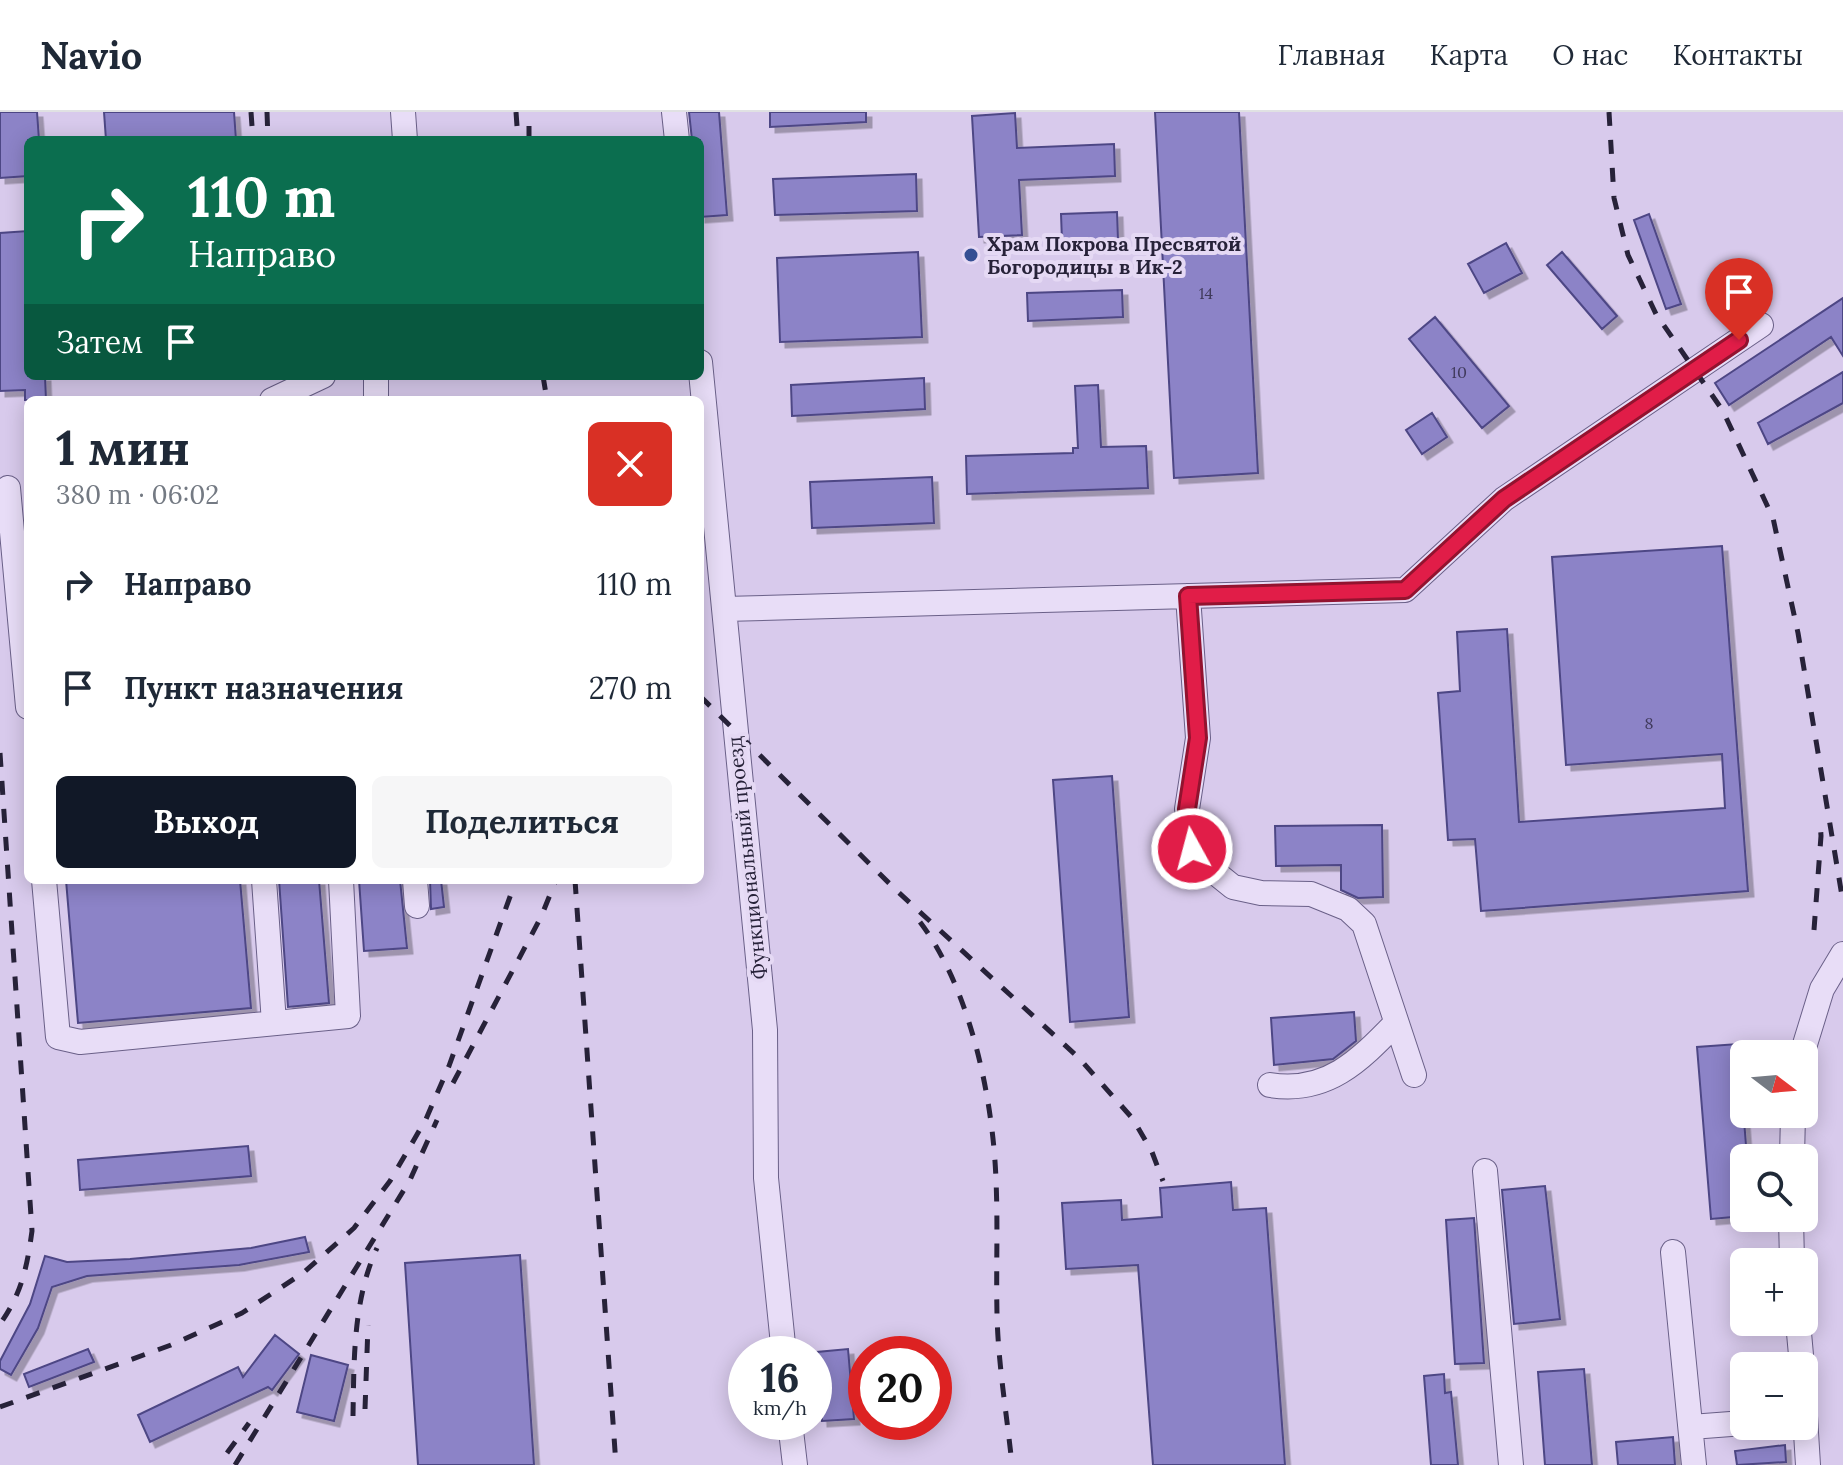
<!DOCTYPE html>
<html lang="ru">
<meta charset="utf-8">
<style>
:root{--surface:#fff;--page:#f6f6f7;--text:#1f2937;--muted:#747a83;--line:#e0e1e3;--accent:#111827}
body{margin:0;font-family:Lora,serif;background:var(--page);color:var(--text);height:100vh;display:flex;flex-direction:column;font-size:30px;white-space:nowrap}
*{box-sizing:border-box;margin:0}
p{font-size:26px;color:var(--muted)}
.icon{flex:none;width:44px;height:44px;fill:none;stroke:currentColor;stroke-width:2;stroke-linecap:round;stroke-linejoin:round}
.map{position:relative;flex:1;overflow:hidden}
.drawer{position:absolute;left:24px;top:284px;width:680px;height:488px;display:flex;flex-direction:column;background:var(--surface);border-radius:12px;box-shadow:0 4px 20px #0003}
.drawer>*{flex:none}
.banner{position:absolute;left:24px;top:24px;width:680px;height:244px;border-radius:12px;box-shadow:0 4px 20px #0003;background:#0b6e4f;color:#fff;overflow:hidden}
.needle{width:52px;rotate:106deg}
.buttons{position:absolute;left:1730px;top:928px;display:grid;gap:16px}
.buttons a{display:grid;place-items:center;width:88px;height:88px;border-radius:12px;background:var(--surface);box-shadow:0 4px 20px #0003;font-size:40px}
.speed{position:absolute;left:728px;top:1224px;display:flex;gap:16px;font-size:40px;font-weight:700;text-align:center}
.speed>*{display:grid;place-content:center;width:104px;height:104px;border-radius:50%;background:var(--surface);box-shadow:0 4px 20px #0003;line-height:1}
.speed small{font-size:20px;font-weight:400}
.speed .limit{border:12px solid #d22;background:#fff;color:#111}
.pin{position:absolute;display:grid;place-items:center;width:68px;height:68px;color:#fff;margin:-82px -34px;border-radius:50% 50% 50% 0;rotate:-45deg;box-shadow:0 0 8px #0007}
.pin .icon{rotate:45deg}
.me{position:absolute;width:88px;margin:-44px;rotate:353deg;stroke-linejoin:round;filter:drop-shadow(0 0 6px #0008)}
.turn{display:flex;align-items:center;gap:28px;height:168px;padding:0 32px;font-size:36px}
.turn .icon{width:104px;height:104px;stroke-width:2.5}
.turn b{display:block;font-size:56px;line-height:68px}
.then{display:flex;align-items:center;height:76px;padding:0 32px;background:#0003;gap:16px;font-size:30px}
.round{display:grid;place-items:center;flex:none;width:84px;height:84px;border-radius:12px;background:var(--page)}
.head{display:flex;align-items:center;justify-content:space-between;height:136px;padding:0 32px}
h1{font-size:48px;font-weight:700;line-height:60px}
.action{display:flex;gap:16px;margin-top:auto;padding:16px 32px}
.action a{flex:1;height:92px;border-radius:12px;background:var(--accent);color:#fff;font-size:32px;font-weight:700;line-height:92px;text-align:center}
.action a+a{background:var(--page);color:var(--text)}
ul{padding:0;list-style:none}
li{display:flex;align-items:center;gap:24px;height:104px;padding:0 32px}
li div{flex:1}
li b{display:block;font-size:30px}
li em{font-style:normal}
header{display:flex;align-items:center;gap:48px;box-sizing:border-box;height:112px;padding:0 40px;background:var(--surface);border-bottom:2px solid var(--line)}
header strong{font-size:38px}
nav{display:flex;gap:44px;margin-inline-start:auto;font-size:28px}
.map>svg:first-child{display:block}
</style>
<header>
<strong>Navio</strong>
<nav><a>Главная</a><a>Карта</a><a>О нас</a><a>Контакты</a></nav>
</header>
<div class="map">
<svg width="1843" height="1353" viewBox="0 0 1843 1353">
<defs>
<filter id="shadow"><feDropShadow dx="5.5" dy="5.5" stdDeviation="0" flood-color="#0004"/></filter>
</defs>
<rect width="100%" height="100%" fill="#d8caec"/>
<path fill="#8c83c7" stroke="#4e4785" stroke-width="2" filter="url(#shadow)" d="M0,0H37L39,28H28V64L0,66Z
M104,0H234L236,28H106Z
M689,0H719L727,103L700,105V28H692Z
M770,0H866V10L770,15Z
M1155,0H1239L1258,361L1174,366Z
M1015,1L1017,36L1114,32L1115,64L1019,68L1022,123L979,125L972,4Z
M916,62L917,99L775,103L773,67Z
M1117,100L1118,128L1062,129L1061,102Z
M1649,102L1681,192L1666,197L1634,108Z
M28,119V264H45L46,288H25V278L0,279V121Z
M1506,131L1522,161L1484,181L1468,152Z
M918,140L922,225L780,230L777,146Z
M1562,140L1617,204L1602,217L1547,153Z
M1122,178L1123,205L1028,209L1027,181Z
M1843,186V244L1831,225L1729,293L1715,271Z
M1435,205L1509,294L1482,316L1409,227Z
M1843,260V291L1768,332L1758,311Z
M924,266L925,297L792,304L791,273Z
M1098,273L1101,335L1146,334L1148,376L967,382L966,344L1073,341V336H1078L1075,274Z
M1432,301L1447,325L1422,342L1406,318Z
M932,365L934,411L812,416L810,370Z
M1722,434L1748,779L1481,799L1475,727L1448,728L1438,581L1460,579L1457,520L1507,517L1519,710L1725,696L1722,642L1566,653L1552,445Z
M1112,664L1129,905L1070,910L1053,668Z
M1382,713L1383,785L1358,786L1341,778V753L1276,754L1275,714Z
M66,768H240L251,896L78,911Z
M279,768H319L329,891L288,895Z
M359,768H400L407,836L364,839Z
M430,768H441L444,795L431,797Z
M1354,900L1356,929L1333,947L1274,953L1271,906Z
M1738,932L1747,1046H1744V1104L1711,1107L1697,935Z
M248,1034L251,1064L80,1078L78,1048Z
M1231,1070L1233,1098L1266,1096L1285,1353H1153L1138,1153L1066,1157L1062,1091L1121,1088L1122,1108L1162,1105L1160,1076Z
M1545,1074L1560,1207L1514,1212L1502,1078Z
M1474,1106L1484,1251L1455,1252L1446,1108Z
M305,1125L309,1140L239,1153L87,1164L52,1175L38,1216L11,1263L0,1257V1249L30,1192L45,1144L67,1150L130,1147L251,1136Z
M520,1143L534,1353H418L405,1151Z
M275,1223L299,1242L272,1278L268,1275L150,1330L138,1303L238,1255L243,1265Z
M88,1237L94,1250L29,1275L24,1262Z
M848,1237L854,1307L822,1309L817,1240Z
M311,1243L348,1253L334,1309L297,1300Z
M1584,1257L1592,1353H1545L1538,1260Z
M1444,1262L1445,1281L1451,1280L1458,1353H1431L1424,1264Z
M1673,1325L1675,1353H1618L1616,1330Z
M1785,1333L1786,1350L1737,1353L1735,1339Z"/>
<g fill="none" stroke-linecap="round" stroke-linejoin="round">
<g stroke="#6a6088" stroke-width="26">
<path id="minor" d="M403,0L405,28
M674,0L677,28
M700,250L765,918L766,1066L784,1242
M272,288L323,264
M376,288V264
M8,376L28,595
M1188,484L1198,626L1187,697L1192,737L1202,750L1233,775L1261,781L1311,782L1348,797L1364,812L1414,963
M724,497L1405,478L1504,387L1761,213
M44,768L58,925L80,930L348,904L341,768
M264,768L274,911
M415,768L417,794
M1802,942L1822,877L1843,842
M1270,973C1327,982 1359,949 1396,911
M1792,1046L1793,1002
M1485,1059L1511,1353
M1791,1106L1792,1150
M1673,1140L1694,1353
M1798,1210L1802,1254
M1804,1288L1808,1353
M790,1310L795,1353
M1691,1315L1744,1311"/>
</g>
<use href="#minor" stroke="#e8ddf7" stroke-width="24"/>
<path stroke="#272239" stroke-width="5" stroke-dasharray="14 14" stroke-linecap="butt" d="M251,0L253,28
M267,0L268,28
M516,0L518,28
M1609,0L1614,86L1628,143L1656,202L1723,299L1773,406L1798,521L1843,790
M529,28V0
M543,264L547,288
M700,584L896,778L1079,946L1133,1007L1152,1040L1163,1069
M0,641L32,1119C27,1155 22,1181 0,1212
M575,768L616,1353
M920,810C970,876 993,986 996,1068C998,1113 996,1157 997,1202C998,1252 1007,1303 1012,1353
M1814,818L1821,724L1820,707
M453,971L541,805L556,768
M0,1295L171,1233L242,1201L303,1161L354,1116L390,1069L426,1007L449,954L516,768
M365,1297L368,1213
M353,1304C354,1248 353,1188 377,1136
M227,1341L249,1311
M235,1353L410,1068L437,1008"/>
</g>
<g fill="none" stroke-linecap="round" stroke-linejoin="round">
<g stroke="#92132f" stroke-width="20">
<path id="route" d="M1192,737L1187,697L1198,626L1188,484L1405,478L1504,387L1739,228"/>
</g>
<use href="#route" stroke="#e11d48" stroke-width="14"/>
</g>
<circle fill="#344f93" stroke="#e5d9f4" stroke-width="3" cx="971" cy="143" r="8"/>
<g text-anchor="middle" stroke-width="8" stroke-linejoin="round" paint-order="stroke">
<g font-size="16" fill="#403a5c">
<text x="1206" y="187">14</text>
<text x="1459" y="266">10</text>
<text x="1649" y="617">8</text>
</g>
<g font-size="20" font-weight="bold" fill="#272239" stroke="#e5d9f4" text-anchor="start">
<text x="987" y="139">Храм Покрова Пресвятой<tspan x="987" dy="23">Богородицы в Ик-2</tspan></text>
</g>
<g font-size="20" fill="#272239" stroke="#e5d9f4">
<text transform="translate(747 746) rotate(-96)" y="7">Функциональный проезд</text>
</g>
</g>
</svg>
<div class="buttons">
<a><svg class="needle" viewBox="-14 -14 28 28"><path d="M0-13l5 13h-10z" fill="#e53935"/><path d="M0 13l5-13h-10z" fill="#747a83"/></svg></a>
<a><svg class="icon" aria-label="search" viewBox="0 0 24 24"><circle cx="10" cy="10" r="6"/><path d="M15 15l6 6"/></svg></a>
<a>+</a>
<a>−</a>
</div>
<div class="speed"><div>16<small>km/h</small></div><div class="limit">20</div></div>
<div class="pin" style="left:1739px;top:228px;background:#d93025"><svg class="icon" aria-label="arrive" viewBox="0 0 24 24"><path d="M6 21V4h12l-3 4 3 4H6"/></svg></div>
<svg class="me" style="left:1192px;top:737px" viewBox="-20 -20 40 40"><circle r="17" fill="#e11d48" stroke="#fff" stroke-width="3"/><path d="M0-11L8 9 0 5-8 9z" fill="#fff"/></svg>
<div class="banner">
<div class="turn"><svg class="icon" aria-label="right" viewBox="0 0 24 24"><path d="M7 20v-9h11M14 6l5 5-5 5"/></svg><div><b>110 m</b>Направо</div></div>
<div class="then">Затем<svg class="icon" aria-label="arrive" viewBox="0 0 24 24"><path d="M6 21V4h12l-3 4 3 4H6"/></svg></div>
</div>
<section class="drawer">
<div class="head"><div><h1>1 мин</h1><p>380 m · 06:02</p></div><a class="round" style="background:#d93025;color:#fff"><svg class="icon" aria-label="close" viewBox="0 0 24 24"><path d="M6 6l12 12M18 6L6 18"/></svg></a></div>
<ul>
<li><svg class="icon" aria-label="right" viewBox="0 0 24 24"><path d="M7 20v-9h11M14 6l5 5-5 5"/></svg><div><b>Направо</b></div><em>110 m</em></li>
<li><svg class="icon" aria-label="arrive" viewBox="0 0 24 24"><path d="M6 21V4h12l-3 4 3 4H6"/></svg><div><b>Пункт назначения</b></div><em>270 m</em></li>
</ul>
<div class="action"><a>Выход</a><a>Поделиться</a></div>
</section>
</div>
